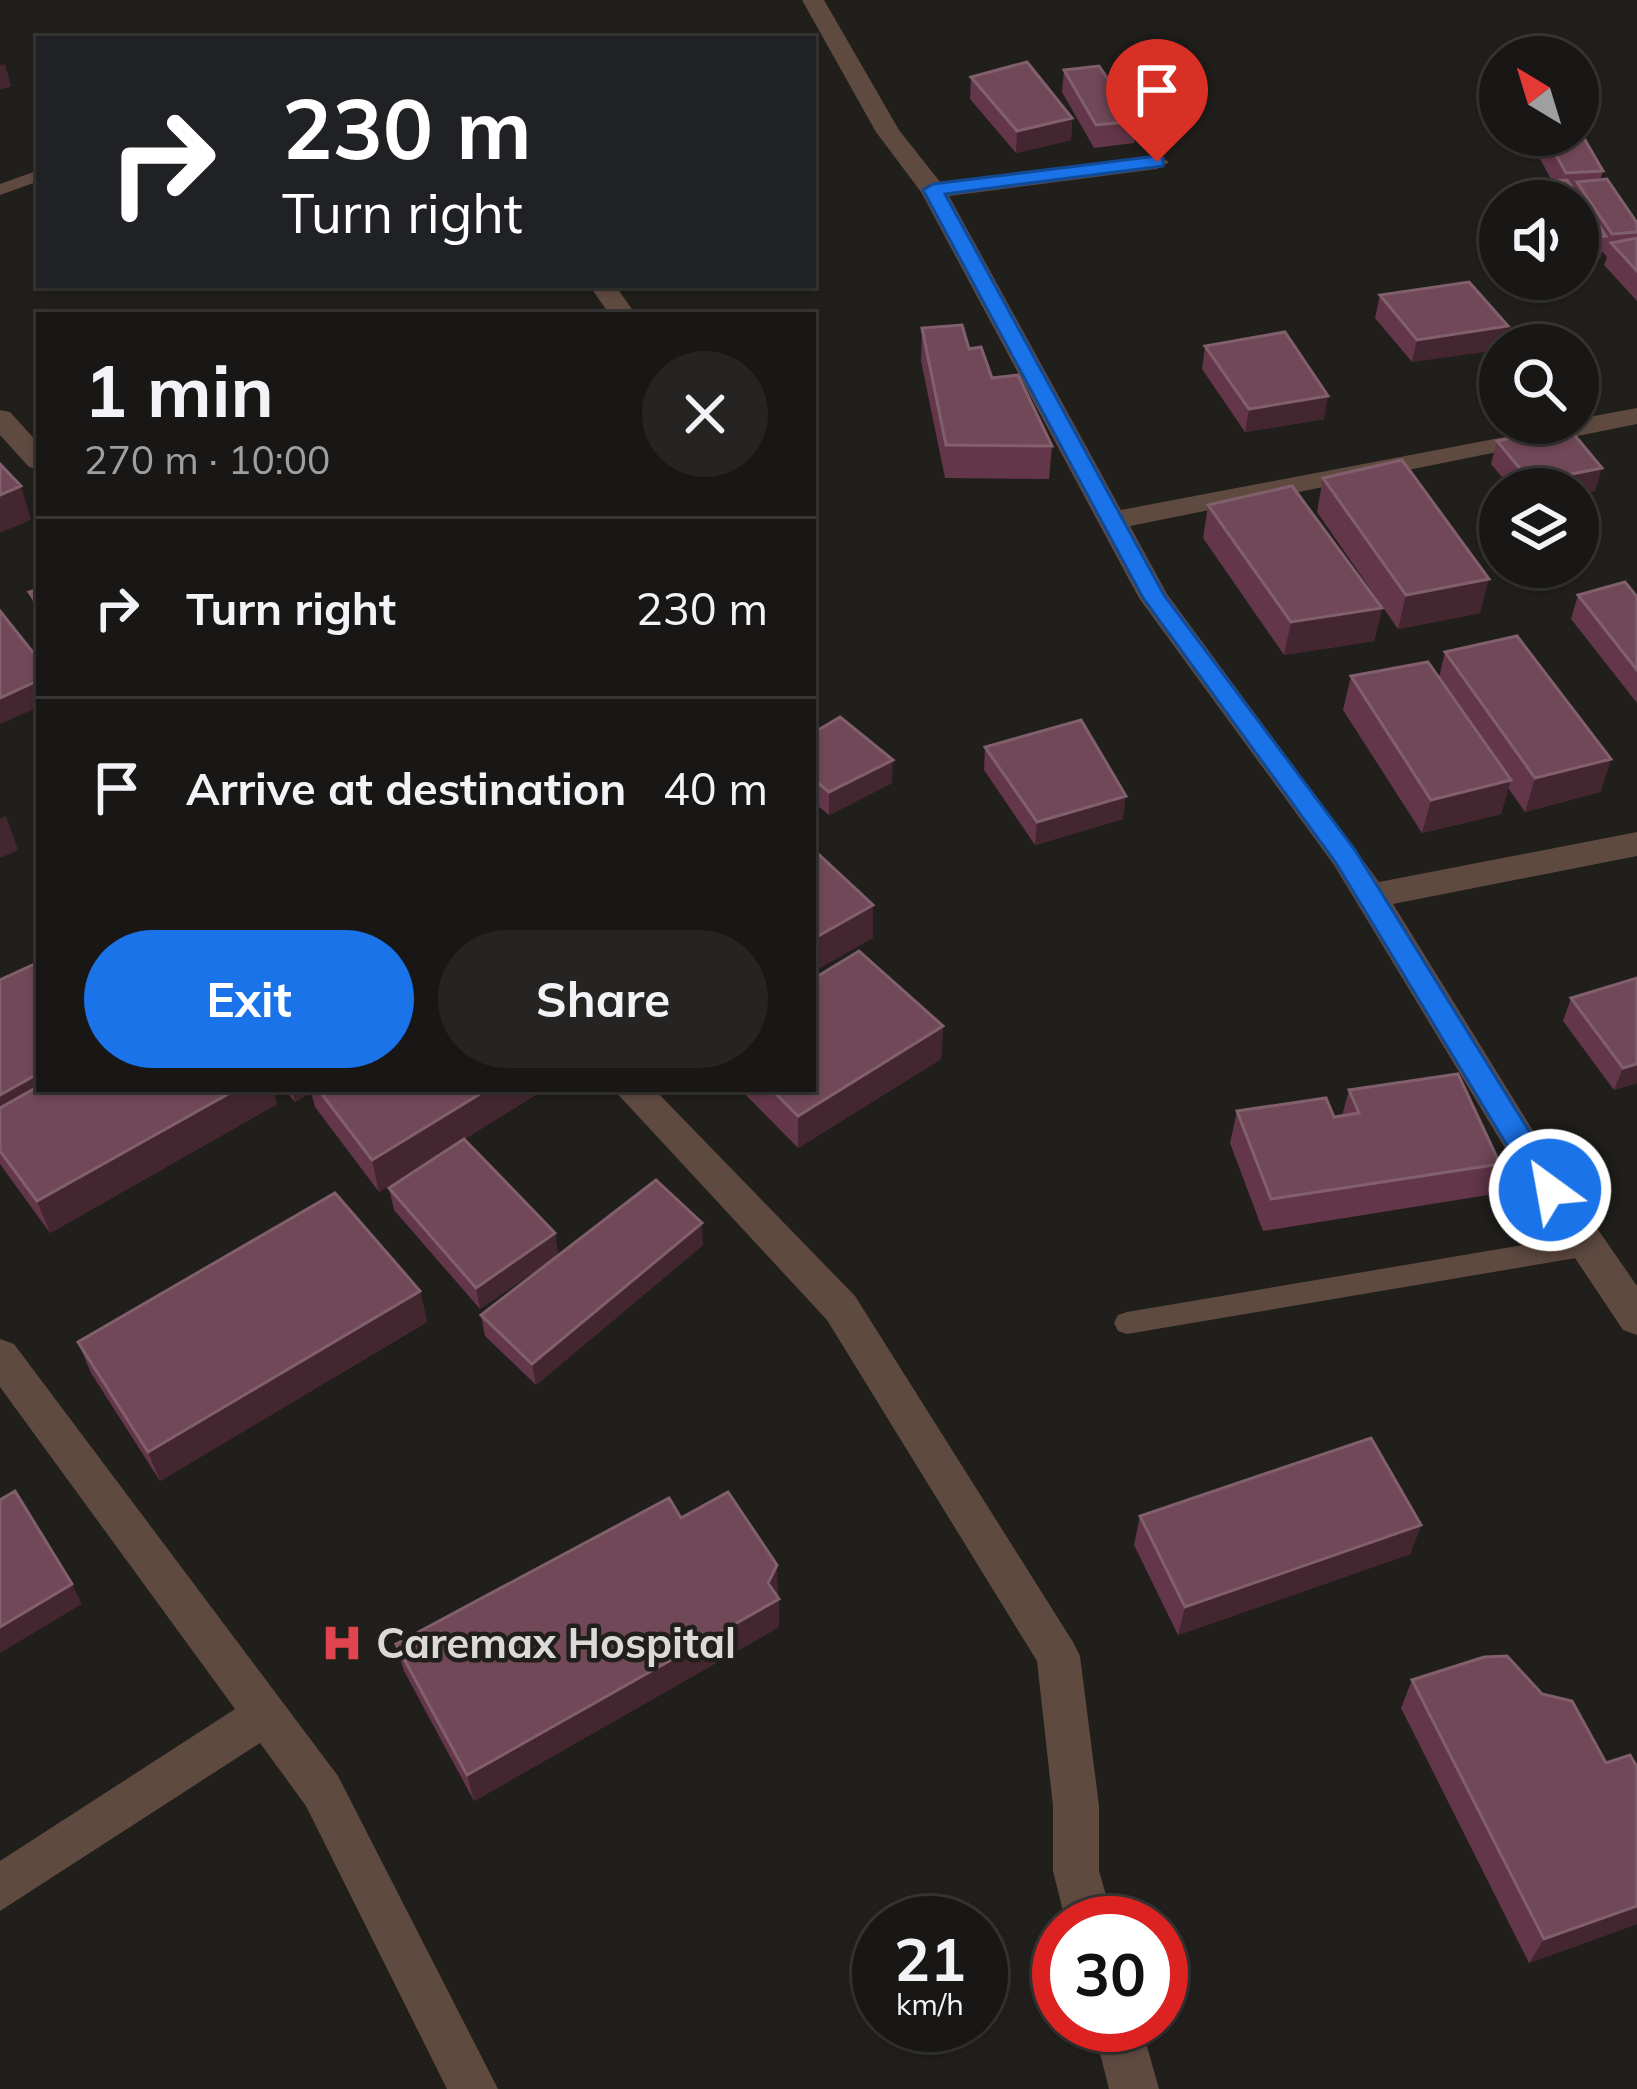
<!DOCTYPE html>
<meta charset="utf-8">
<style>
:root{--surface:#191715;--page:#262422;--text:#f1f3f6;--muted:#9f9fa0;--line:#373634;--accent:#1a73e8}
body{margin:0;font-family:Mulish,sans-serif;background:var(--page);color:var(--text);height:100vh;display:flex;flex-direction:column;font-size:45px;white-space:nowrap}
*{box-sizing:border-box;margin:0}
p{font-size:39px;color:var(--muted)}
.icon{flex:none;width:66px;height:66px;fill:none;stroke:currentColor;stroke-width:2;stroke-linecap:round;stroke-linejoin:round}
.map{position:relative;flex:1;overflow:hidden}
.details{position:absolute;left:36px;top:312px;width:780px;height:780px;display:flex;flex-direction:column;background:var(--surface);border-radius:0px;box-shadow:0 3px 9px #0004,0 0 0 3px var(--line)}
.details>*{flex:none}
.guide{position:absolute;left:36px;top:36px;width:780px;height:252px;border-radius:0px;box-shadow:0 3px 9px #0004,0 0 0 3px var(--line);background:#202124;color:#fff;overflow:hidden}
.needle{width:78px;rotate:322deg}
.buttons{position:absolute;left:1479px;top:36px;display:grid;gap:24px}
.buttons a{display:grid;place-items:center;width:120px;height:120px;border-radius:50%;background:var(--surface);box-shadow:0 3px 9px #0004,0 0 0 3px var(--line);font-size:60px}
.speed{position:absolute;left:852px;top:1896px;display:flex;gap:24px;font-size:60px;font-weight:700;text-align:center}
.speed>*{display:grid;place-content:center;width:156px;height:156px;border-radius:50%;background:var(--surface);box-shadow:0 3px 9px #0004,0 0 0 3px var(--line);line-height:1}
.speed small{font-size:30px;font-weight:400}
.speed .limit{border:18px solid #d22;background:#fff;color:#111}
.pin{position:absolute;display:grid;place-items:center;width:102px;height:102px;color:#fff;margin:-123px -51px;border-radius:50% 50% 50% 0;rotate:-45deg;box-shadow:0 0 12px #0007}
.pin .icon{rotate:45deg}
.me{position:absolute;width:132px;margin:-66px;rotate:328deg;stroke-linejoin:round;filter:drop-shadow(0 0 9px #0008)}
.turn{display:flex;align-items:center;gap:42px;height:252px;padding:0 48px;font-size:54px}
.turn .icon{width:156px;height:156px;stroke-width:2.5}
.turn b{display:block;font-size:84px;line-height:102px}
.round{display:grid;place-items:center;flex:none;width:126px;height:126px;border-radius:63px;background:var(--page)}
.head{display:flex;align-items:center;justify-content:space-between;height:204px;padding:0 48px}
h1{font-size:72px;font-weight:700;line-height:90px}
.primary-button{display:flex;gap:24px;margin-top:auto;padding:24px 48px}
.primary-button a{flex:1;height:138px;border-radius:72px;background:var(--accent);color:#fff;font-size:48px;font-weight:700;line-height:138px;text-align:center}
.primary-button a+a{background:var(--page);color:var(--text)}
ul{padding:0;list-style:none}
li{display:flex;align-items:center;gap:36px;height:180px;padding:0 48px;border-top:3px solid var(--line)}
li div{flex:1}
li b{display:block;font-size:45px}
li em{font-style:normal}
.map>svg:first-child{display:block}
</style>
<div class="map">
<svg width="1637" height="2089" viewBox="0 0 1637 2089">
<rect width="100%" height="100%" fill="#211f1c"/>
<g fill="none" stroke-linecap="round" stroke-linejoin="round">
<path fill="#5f4a40" fill-rule="evenodd" d="M39,170V181L0,195V184Z
M1588,1234L1597,1238L1601,1245L1597,1252L1588,1256L1127,1334L1118,1331L1114,1323L1118,1315L1127,1312Z"/>
<path fill="#5f4a40" fill-rule="evenodd" d="M802,0H824L899,130L940,182L1157,155L1169,162L1157,169L949,196L1121,510L1578,423V419L1637,408V424L1130,526L1167,594L1379,882L1637,832V856L1393,904L1563,1179L1637,1286V1335L1623,1330L1537,1201L1334,865L1139,598L921,192L876,132Z
M589,285H615L636,315H610Z
M0,410L10,412L39,444V470L29,467L0,435Z
M613,1089H654L855,1296L1073,1642L1080,1656L1099,1806V1871L1114,1923H1066L1053,1871V1806L1037,1661L827,1320Z
M0,1339L14,1344L338,1776L498,2089H447L306,1806L260,1743L0,1911V1861L235,1709L0,1387Z
M1093,2025H1141L1159,2089H1109Z"/>
</g>
<path fill="#633649" d="M1064,70L1137,121L1134,143L1094,148L1062,92Z
M971,77L1072,118L1071,140L1016,153L970,99Z
M1527,135H1578L1603,171L1600,180L1637,223V301L1604,265L1607,257L1602,251L1600,258L1578,261V201H1530L1535,183L1552,181Z
M1380,295L1508,326L1503,345L1412,362L1375,318Z
M922,328L969,349L1052,446L1049,479L945,478L921,361Z
M1205,346L1324,419L1245,432L1202,369Z
M1497,441L1595,491L1578,495V489H1512L1491,464Z
M1323,478L1480,613L1398,629L1317,512Z
M1208,505L1382,608L1374,641L1284,655L1203,538Z
M39,589V618L29,592Z
M1578,595L1637,597V703L1571,619Z
M1445,652L1611,759L1600,792L1525,812L1508,788L1501,814L1422,833L1343,710L1351,676L1439,677Z
M813,733L892,783L829,815L813,802Z
M985,747L1123,819L1035,845L984,770Z
M1637,978V1083L1614,1090L1563,1021L1571,998Z
M0,980L277,1104L50,1233L0,1164Z
M943,1026L941,1059L798,1148L740,1089H813Z
M284,1089H545L379,1192L315,1107L311,1092L295,1102Z
M1349,1090L1500,1164L1488,1195L1263,1231L1230,1143L1237,1111L1334,1117L1342,1116Z
M389,1188L555,1233L558,1255L480,1309L394,1210Z
M703,1245L536,1385L485,1336L481,1315Z
M420,1291L427,1322L160,1481L91,1373L78,1342Z
M1140,1516L1421,1525L1410,1554L1178,1635L1134,1545Z
M681,1518L778,1594L779,1627L474,1801L404,1671L396,1644Z
M1412,1680L1606,1763L1637,1767V1924L1529,1963L1401,1708Z"/>
<path fill="#432630" d="M5,64L11,86L0,90V65Z
M1072,118L1071,140L1016,153L1017,131Z
M1508,326L1503,345H1500V350L1412,362L1417,340Z
M1328,396L1324,419L1245,432L1249,409Z
M1602,468L1595,491L1578,495V489H1530L1531,482Z
M21,486L31,520L0,533V495Z
M1489,579L1480,613L1398,629L1406,595Z
M1382,608L1374,641L1284,655L1291,622Z
M39,680V707L0,724V698Z
M1611,759L1600,792L1525,812L1535,778Z
M893,760L892,783L829,815V792Z
M1511,780L1501,814L1422,833L1431,800Z
M1126,796L1123,819L1035,845L1037,822Z
M6,816L18,850L0,858V819Z
M873,905V938L813,972V939Z
M943,1026L941,1059L798,1148V1116Z
M1637,1064V1083L1614,1090L1623,1068Z
M39,1073V1089L0,1124V1095Z
M237,1089H273L277,1104L50,1233L37,1201Z
M292,1089H310L311,1092L295,1102Z
M488,1089H545L379,1192L372,1160Z
M702,1223L703,1245L536,1385L532,1364Z
M555,1233L558,1255L480,1309L476,1288Z
M420,1291L427,1322L160,1481L148,1452Z
M1421,1525L1410,1554L1178,1635L1185,1607Z
M777,1565L778,1594L774,1602L779,1599V1627L474,1801L467,1775L768,1583Z
M72,1584L82,1604L0,1653V1627Z
M1637,1906V1924L1529,1963L1544,1939Z"/>
<path fill="#704858" stroke="#815f6c" stroke-width="3" d="M1027,62L1072,118L1017,131L971,77Z
M1099,66L1137,121L1096,125L1064,70Z
M1578,128L1603,171L1566,173L1545,135H1578Z
M1607,179L1637,223V232L1612,234L1577,182Z
M1567,180L1606,236L1578,239V201H1547L1535,183Z
M1637,238V271L1611,243Z
M1469,282L1508,326L1417,340L1380,295Z
M962,325L969,349L981,347L992,378L1018,375L1052,446L946,445L922,328Z
M1285,332L1328,396L1249,409L1205,346Z
M1567,426L1602,468L1531,482L1497,441Z
M1402,460L1489,579L1406,595L1323,478Z
M0,464L21,486L0,495Z
M1292,486L1382,608L1291,622L1208,505Z
M1625,582L1637,597V670L1578,595Z
M39,589V606L29,592Z
M0,611L39,660V680L0,698Z
M1517,636L1611,759L1535,778L1445,652Z
M1428,662L1511,780L1431,800L1351,676Z
M840,717L893,760L829,792L813,779V733Z
M1081,720L1126,796L1037,822L985,747Z
M813,849L873,905L813,939Z
M859,951L943,1026L798,1116L771,1089H813V979Z
M39,962V1073L0,1095V980Z
M1637,978V1064L1623,1068L1571,998Z
M1458,1074L1500,1164L1271,1199L1237,1111L1326,1098L1334,1117L1359,1113L1349,1090Z
M39,1086V1089H237L37,1201L0,1151V1108Z
M318,1089H488L372,1160Z
M464,1139L555,1233L476,1288L389,1188Z
M656,1180L702,1223L532,1364L481,1315Z
M335,1193L420,1291L148,1452L78,1342Z
M1371,1438L1421,1525L1185,1607L1140,1516Z
M15,1491L72,1584L0,1627V1500Z
M728,1492L777,1565L768,1583L779,1599L467,1775L396,1644L669,1498L681,1518Z
M1507,1656L1542,1694L1572,1701L1606,1763L1630,1755L1637,1767V1906L1544,1939L1412,1680L1484,1657Z"/>
<path fill="#1a73e8" stroke="#114b97" stroke-width="3" d="M1157,156L1163,158V166L945,194L1164,595L1355,850L1560,1181L1564,1190L1560,1198H1539L1336,863L1143,598L923,190L933,184Z"/>
<defs>
<g id="hospital-bare" transform="scale(3.24)"><path d="M-5-5h3v3.5h4V-5h3V5h-3V1.5h-4V5h-3Z" fill="#e0444e" stroke="#211f1c" stroke-width="2.5" paint-order="stroke"/></g>
</defs>
<g fill-rule="evenodd">
<use href="#hospital-bare" x="342" y="1643"/>
</g>
<g text-anchor="middle" stroke-width="9" stroke-linejoin="round" paint-order="stroke">
<g font-size="42" font-weight="bold" fill="#dbdad8" stroke="#211f1c" text-anchor="start">
<text x="376" y="1658">Caremax Hospital</text>
</g>
</g>
</svg>
<div class="buttons">
<a><svg class="needle" viewBox="-14 -14 28 28"><path d="M0-13l5 13h-10z" fill="#e53935"/><path d="M0 13l5-13h-10z" fill="#9f9fa0"/></svg></a>
<a><svg class="icon" aria-label="sound" viewBox="0 0 24 24"><path d="M4 9h4l5-4v14l-5-4H4zM17 9q2 3 0 6"/></svg></a>
<a><svg class="icon" aria-label="search" viewBox="0 0 24 24"><circle cx="10" cy="10" r="6"/><path d="M15 15l6 6"/></svg></a>
<a><svg class="icon" aria-label="layers" viewBox="0 0 24 24"><path d="M12 4l9 5-9 5-9-5zM3 14l9 5 9-5"/></svg></a>
</div>
<div class="speed"><div>21<small>km/h</small></div><div class="limit">30</div></div>
<div class="pin" style="left:1157px;top:162px;background:#d93025"><svg class="icon" aria-label="arrive" viewBox="0 0 24 24"><path d="M6 21V4h12l-3 4 3 4H6"/></svg></div>
<svg class="me" style="left:1550px;top:1190px" viewBox="-20 -20 40 40"><circle r="17" fill="#1a73e8" stroke="#fff" stroke-width="3"/><path d="M0-11L8 9 0 5-8 9z" fill="#fff"/></svg>
<div class="guide">
<div class="turn"><svg class="icon" aria-label="right" viewBox="0 0 24 24"><path d="M7 20v-9h11M14 6l5 5-5 5"/></svg><div><b>230 m</b>Turn right</div></div>
</div>
<section class="details">
<div class="head"><div><h1>1 min</h1><p>270 m · 10:00</p></div><a class="round"><svg class="icon" aria-label="close" viewBox="0 0 24 24"><path d="M6 6l12 12M18 6L6 18"/></svg></a></div>
<ul>
<li><svg class="icon" aria-label="right" viewBox="0 0 24 24"><path d="M7 20v-9h11M14 6l5 5-5 5"/></svg><div><b>Turn right</b></div><em>230 m</em></li>
<li><svg class="icon" aria-label="arrive" viewBox="0 0 24 24"><path d="M6 21V4h12l-3 4 3 4H6"/></svg><div><b>Arrive at destination</b></div><em>40 m</em></li>
</ul>
<div class="primary-button"><a>Exit</a><a>Share</a></div>
</section>
</div>
